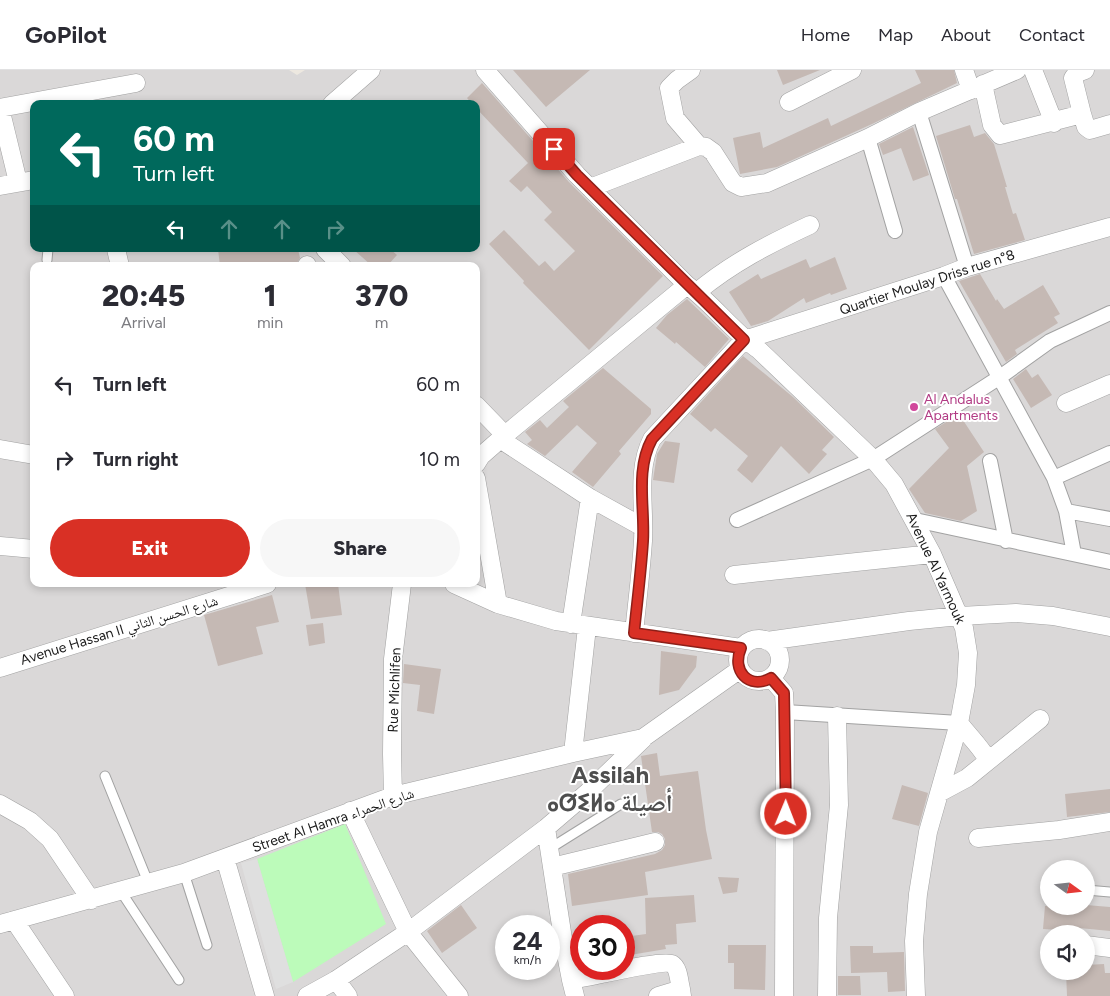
<!DOCTYPE html>
<meta charset="utf-8">
<style>
:root{--surface:#fff;--page:#f7f7f7;--text:#2b2b33;--muted:#7c7c81;--line:#e1e1e2;--accent:#d93025}
body{margin:0;font-family:Figtree,"Noto Naskh Arabic","Noto Sans Tifinagh",sans-serif;background:var(--page);color:var(--text);height:100vh;display:flex;flex-direction:column;font-size:19px;white-space:nowrap}
*{box-sizing:border-box;margin:0}
p{font-size:16px;color:var(--muted)}
.icon{flex:none;width:28px;height:28px;fill:none;stroke:currentColor;stroke-width:2;stroke-linecap:round;stroke-linejoin:round}
.map{position:relative;flex:1;overflow:hidden}
.side{position:absolute;left:30px;top:192px;width:450px;height:325px;display:flex;flex-direction:column;background:var(--surface);border-radius:10px;box-shadow:0 2px 8px #0003}
.side>*{flex:none}
.top-card{position:absolute;left:30px;top:30px;width:450px;height:152px;border-radius:10px;box-shadow:0 2px 8px #0003;background:#00695c;color:#fff;overflow:hidden}
.needle{width:32px;rotate:105deg}
.buttons{position:absolute;left:1040px;top:790px;display:grid;gap:10px}
.buttons a{display:grid;place-items:center;width:55px;height:55px;border-radius:50%;background:var(--surface);box-shadow:0 2px 8px #0003;font-size:25px}
.speed{position:absolute;left:495px;top:845px;display:flex;gap:10px;font-size:25px;font-weight:700;text-align:center}
.speed>*{display:grid;place-content:center;width:65px;height:65px;border-radius:50%;background:var(--surface);box-shadow:0 2px 8px #0003;line-height:1}
.speed small{font-size:12px;font-weight:400}
.speed .limit{border:8px solid #d22;background:#fff;color:#111}
.pin{position:absolute;display:grid;place-items:center;width:42px;height:42px;color:#fff;margin:-21px;border-radius:10px;box-shadow:0 2px 8px #0006}
.me{position:absolute;width:55px;margin:-28px;rotate:1deg;stroke-linejoin:round;filter:drop-shadow(0 0 4px #0008)}
.turn{display:flex;align-items:center;gap:18px;height:105px;padding:0 20px;font-size:22px}
.turn .icon{width:65px;height:65px;stroke-width:2.5}
.turn b{display:block;font-size:35px;line-height:42px}
.lanes{display:flex;align-items:center;height:48px;padding:0 20px;background:#0003;justify-content:center;gap:25px;direction:ltr}
.lanes .off{opacity:.35}
.eta{display:flex;justify-content:space-evenly;align-items:center;height:85px;text-align:center}
.eta b{font-size:30px;font-weight:800;line-height:35px}
.action{display:flex;gap:10px;margin-top:auto;padding:10px 20px}
.action a{flex:1;height:58px;border-radius:30px;background:var(--accent);color:#fff;font-size:20px;font-weight:800;line-height:58px;text-align:center}
.action a+a{background:var(--page);color:var(--text)}
ul{padding:0;list-style:none}
li{display:flex;align-items:center;gap:15px;height:75px;padding:0 20px}
li div{flex:1}
li b{display:block;font-size:19px}
li em{font-style:normal}
header{display:flex;align-items:center;gap:30px;box-sizing:border-box;height:70px;padding:0 25px;background:var(--surface);border-bottom:1px solid var(--line)}
header strong{font-size:24px}
nav{display:flex;gap:28px;margin-inline-start:auto;font-size:18px}
.map>svg:first-child{display:block}
</style>
<header>
<strong>GoPilot</strong>
<nav><a>Home</a><a>Map</a><a>About</a><a>Contact</a></nav>
</header>
<div class="map">
<svg width="1110" height="926" viewBox="0 0 1110 926">
<rect width="100%" height="100%" fill="#ede8e0"/>
<path fill="#dad8d8" fill-rule="evenodd" d="M0,0H289L297,5L305,0H1110V926H0ZM34,34H476V179H34ZM34,196H476V514H34ZM1049,799H1086V836H1049ZM506,856H549V899H506ZM581,856H624V899H581ZM1049,864H1086V901H1049Z"/>
<path fill="#bcfbba" d="M345,754L386,854L293,912L257,789Z"/>
<path fill="#dfdfdf" d="M257,789L293,912L276,919L241,793Z"/>
<path fill="#c5b9b4" d="M513,0H590L546,37Z
M777,0H820L783,15Z
M915,0H954L957,13L872,54L777,97L740,104L733,68L760,62L763,78L828,48L831,56L921,13Z
M482,13L569,112L663,206L589,280L523,213L524,211L489,174L504,160L539,196L545,191L554,201L575,181L544,150L552,142L527,116L521,122L509,111L528,93L476,38V34H472L467,28Z
M970,55L974,67L985,63L994,74L1007,117H1005L1013,144L1016,143L1025,170L974,184L957,129H955L936,66Z
M913,57L929,105L913,111L901,78L883,85L879,74Z
M218,179H298L300,188L297,193L272,196H220Z
M353,179H390L397,185L387,196H372Z
M835,187L847,219L831,225L830,223L806,233L804,228L768,251L751,256L729,222L758,204L761,209L806,189L810,198Z
M980,204L996,231L997,229L1004,239L1043,215L1060,244L1054,247L1058,253L1015,280L1017,284L1006,292L959,211Z
M687,229L729,269L705,297L676,272L675,274L656,258L667,245Z
M743,286L793,327L834,367L822,380L827,384L809,404L781,376L752,413L737,400L748,386L715,358L711,362L690,344Z
M603,298L651,339V344L619,381L621,384L593,417L572,402L597,373L577,355L545,386L527,374L532,370L525,362L540,350L547,358L569,337L563,331Z
M1026,299L1032,308L1038,304L1052,325L1031,338L1013,309Z
M959,344L984,382L967,396L977,441L961,451L925,443L909,419L949,378L935,359Z
M665,371L680,373L674,413L653,410L657,384Z
M305,514H338L342,545L311,549Z
M272,525L279,552L256,557L263,584L218,596L204,545Z
M323,553L325,573L309,576L306,555Z
M661,581L697,586L696,597L679,620L659,625Z
M404,594L441,599L434,644L417,641L420,615L403,613Z
M657,683L660,706L698,701L706,760L712,789L645,802L648,825L572,836L568,804L655,784L662,780L665,775V769L662,764L658,762H652L641,686Z
M902,715L928,723L919,756L892,749Z
M1110,719V742L1067,747L1065,724Z
M718,807L739,808L737,822L723,824Z
M694,825L696,852L676,854L677,874L665,875L666,879L624,886V867L646,864L645,828Z
M461,835L477,858L442,883L427,861Z
M1086,835L1110,837V861L1059,856V860L1043,859L1045,836Z
M728,875H766L765,920L734,919V893H728Z
M850,876H873V883L904,882L905,921L888,922L887,902L851,903Z
M1104,894L1105,903H1110V926H1067L1066,901H1086V895Z
M838,906H860L861,925H838Z"/>
<g fill="none" stroke-linecap="round" stroke-linejoin="round">
<g stroke="#a2a2a2" stroke-width="11">
<path id="service" d="M47,190L48,179
M105,706L148,812
M549,779L621,734
M184,803L207,875
M120,820L179,910
M1086,820L1110,822"/>
</g>
<g stroke="#a2a2a2" stroke-width="16">
<path id="pedestrian" d="M919,42L967,197
M868,68L895,161
M944,206L1054,408L1066,441L1074,484
M990,391L1006,471
M1054,408L1110,383
M1066,441L1110,449
M737,450L873,389L1000,307L1050,271L1110,243
M915,450L1110,492
M785,642L959,653"/>
</g>
<g stroke="#a2a2a2" stroke-width="19">
<path id="minor" d="M691,0L677,10L669,18L675,48L699,76
M964,0L971,20
M1033,0L1054,53
M983,14L992,55L1000,65L1082,44L1073,8L1077,3L1085,0
M789,32L852,0
M332,34L371,0
M0,38L136,13
M0,38L18,112
M1082,44L1086,57L1090,60L1110,54
M0,116L34,110
M590,118L699,76L706,77L713,82L733,113L741,117L767,113L868,68L919,42L1017,0
M116,179L120,196
M325,179L342,196
M307,196V195
M687,215C713,234 732,261 759,280L873,389L894,414L932,484L964,558L968,583L966,615L959,653L928,762L918,824L914,871L916,926
M697,222C732,193 769,174 810,155
M1066,333L1110,314
M476,335L505,365
M500,369L590,428L639,455L643,460
M0,379L34,385
M476,394L481,386L505,365L687,215L577,105L485,0
M476,408L498,534
M0,476L34,479
M734,505L932,484
M454,514L498,534L556,551L741,578
M571,554L590,428
M634,563C637,533 641,502 643,471C645,437 636,400 652,369L744,270L944,206L967,197L1110,157
M738 590a21 21 0 1 1 42 0a21 21 0 1 1-42 0Z
M767,571L909,551L960,546L1016,543L1053,546L1110,557
M0,598L267,514
M771,608L784,623L785,642L784,926
M959,653C969,666 980,676 988,690
M573,683L587,557
M939,723L967,708L1040,649
M393,726L392,684L393,589L402,514
M0,734L30,751L50,769L91,830
M350,741L408,862L459,926
M546,758L563,869L571,910C587,908 663,889 672,894C679,898 679,912 681,919
M978,768L1059,760L1110,752
M225,788L265,926
M552,797L655,772
M14,850L65,926
M0,854L184,803L393,726L573,683L643,668L739,600
M1086,875L1110,878
M336,910L348,926
M571,910L575,926
M307,926L336,910L408,862L546,758L588,722L643,669
M658,926L681,919L682,926
M827,926L828,848L839,735L837,646"/>
</g>
<use href="#service" stroke="#fff" stroke-width="9"/>
<use href="#pedestrian" stroke="#fff" stroke-width="14"/>
<use href="#minor" stroke="#fff" stroke-width="18"/>
</g>
<g fill="none" stroke-linecap="round" stroke-linejoin="round">
<g stroke="#8d1f18" stroke-width="12">
<path id="route" d="M554,79L577,105L744,270L652,369C635,400 645,437 643,471C641,502 637,533 634,563L741,578C731,601 749,620 771,608L784,623L786,744"/>
</g>
<use href="#route" stroke="#d93025" stroke-width="9"/>
</g>
<circle fill="#d1479c" stroke="#fff" stroke-width="2" cx="914" cy="337" r="5"/>
<g text-anchor="middle" stroke-width="4" stroke-linejoin="round" paint-order="stroke">
<g font-size="14" fill="#1b1b1b" stroke="#fff">
<text transform="translate(927 212) rotate(-18)" y="5">Quartier Moulay Driss rue n°8</text>
<text transform="translate(936 498) rotate(65)" y="5">Avenue Al Yarmouk</text>
<text transform="translate(119 560) rotate(-17)" y="5">Avenue Hassan II شارع الحسن الثاني</text>
<text transform="translate(394 620) rotate(-88)" y="5">Rue Michlifen</text>
<text transform="translate(333 750) rotate(-19)" y="5">Street Al Hamra شارع الحمراء</text>
</g>
<g font-size="14" fill="#b23c85" stroke="#fff" text-anchor="start">
<text x="924" y="334">Al Andalus<tspan x="924" dy="16">Apartments</tspan></text>
</g>
<g font-size="24" font-weight="bold" fill="#4e4e4e" stroke="#fff">
<text x="610" y="713">Assilah<tspan x="610" dy="28">ⴰⵚⵉⵍⴰ أصيلة</tspan></text>
</g>
</g>
</svg>
<div class="buttons">
<a><svg class="needle" viewBox="-14 -14 28 28"><path d="M0-13l5 13h-10z" fill="#e53935"/><path d="M0 13l5-13h-10z" fill="#7c7c81"/></svg></a>
<a><svg class="icon" aria-label="sound" viewBox="0 0 24 24"><path d="M4 9h4l5-4v14l-5-4H4zM17 9q2 3 0 6"/></svg></a>
</div>
<div class="speed"><div>24<small>km/h</small></div><div class="limit">30</div></div>
<div class="pin" style="left:554px;top:79px;background:#d93025"><svg class="icon" aria-label="arrive" viewBox="0 0 24 24"><path d="M6 21V4h12l-3 4 3 4H6"/></svg></div>
<svg class="me" style="left:786px;top:744px" viewBox="-20 -20 40 40"><circle r="17" fill="#d93025" stroke="#fff" stroke-width="3"/><path d="M0-11L8 9 0 5-8 9z" fill="#fff"/></svg>
<div class="top-card">
<div class="turn"><svg class="icon" aria-label="left" viewBox="0 0 24 24"><path d="M17 20v-9H6M10 6l-5 5 5 5"/></svg><div><b>60 m</b>Turn left</div></div>
<div class="lanes"><svg class="icon" aria-label="left" viewBox="0 0 24 24"><path d="M17 20v-9H6M10 6l-5 5 5 5"/></svg><svg class="icon off" aria-label="ahead" viewBox="0 0 24 24"><path d="M12 20V5M6 11l6-6 6 6"/></svg><svg class="icon off" aria-label="ahead" viewBox="0 0 24 24"><path d="M12 20V5M6 11l6-6 6 6"/></svg><svg class="icon off" aria-label="right" viewBox="0 0 24 24"><path d="M7 20v-9h11M14 6l5 5-5 5"/></svg></div>
</div>
<section class="side">
<div class="eta">
<div><b>20:45</b><p>Arrival</p></div>
<div><b>1</b><p>min</p></div>
<div><b>370</b><p>m</p></div>
</div>
<ul>
<li><svg class="icon" aria-label="left" viewBox="0 0 24 24"><path d="M17 20v-9H6M10 6l-5 5 5 5"/></svg><div><b>Turn left</b></div><em>60 m</em></li>
<li><svg class="icon" aria-label="right" viewBox="0 0 24 24"><path d="M7 20v-9h11M14 6l5 5-5 5"/></svg><div><b>Turn right</b></div><em>10 m</em></li>
</ul>
<div class="action"><a>Exit</a><a>Share</a></div>
</section>
</div>
